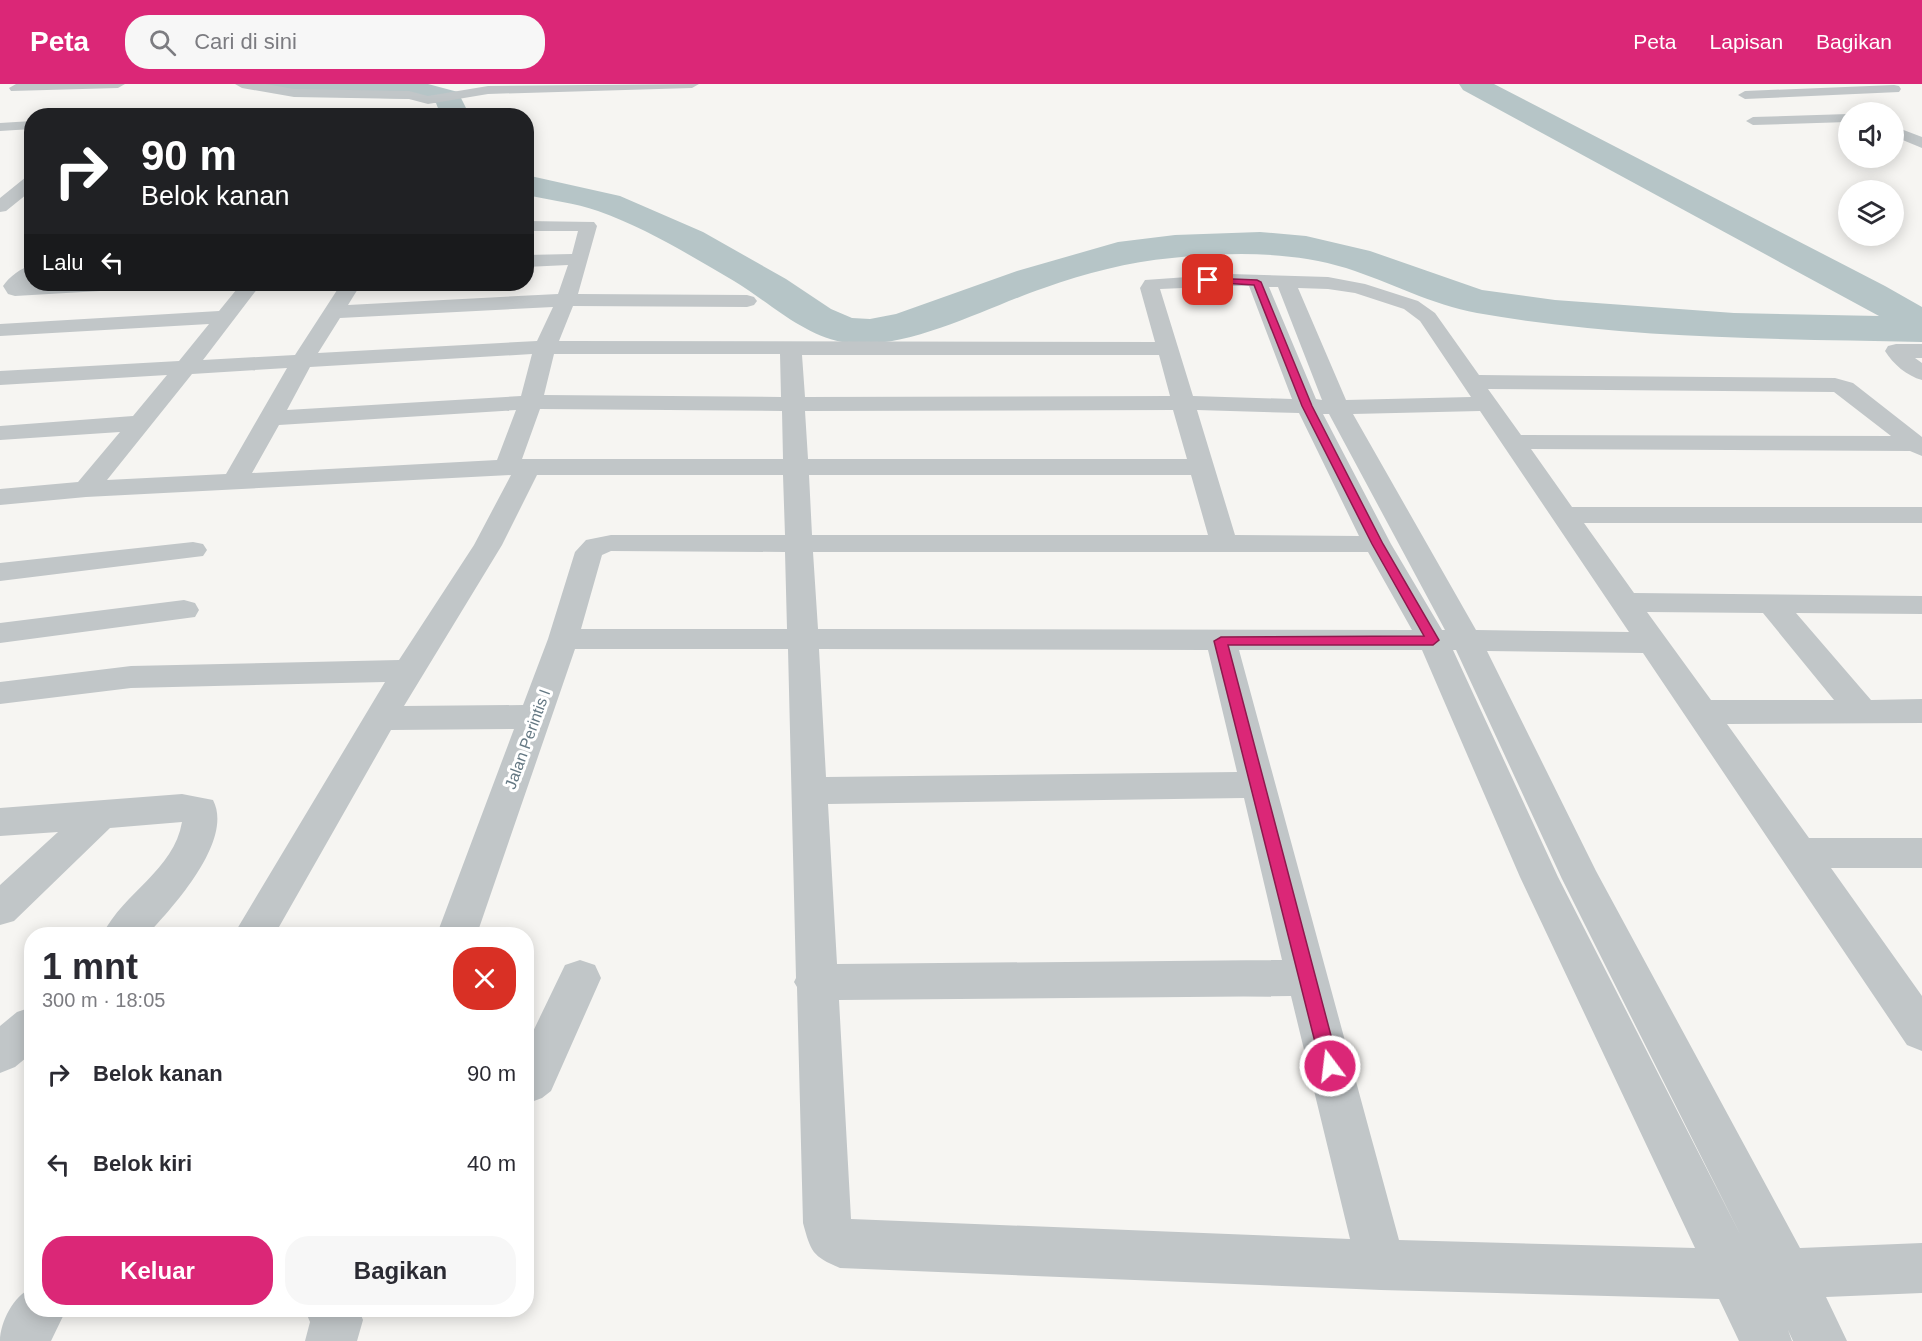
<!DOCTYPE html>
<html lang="id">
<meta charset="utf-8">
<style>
:root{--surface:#fff;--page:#f7f7f7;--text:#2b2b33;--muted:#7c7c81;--accent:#db2777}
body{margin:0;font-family:Helvetica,sans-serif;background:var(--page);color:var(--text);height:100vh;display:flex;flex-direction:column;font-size:22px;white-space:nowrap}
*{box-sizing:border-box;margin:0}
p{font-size:20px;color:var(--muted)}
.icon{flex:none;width:33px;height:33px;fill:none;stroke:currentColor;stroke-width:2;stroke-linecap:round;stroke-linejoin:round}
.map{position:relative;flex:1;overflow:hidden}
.drawer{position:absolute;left:24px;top:843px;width:510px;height:390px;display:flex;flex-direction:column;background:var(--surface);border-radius:24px;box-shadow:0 3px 15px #0003}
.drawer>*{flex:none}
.guide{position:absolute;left:24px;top:24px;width:510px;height:183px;border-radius:24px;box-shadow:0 3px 15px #0003;background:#202124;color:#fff;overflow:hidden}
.buttons{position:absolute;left:1838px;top:18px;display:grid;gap:12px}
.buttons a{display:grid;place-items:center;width:66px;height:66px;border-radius:50%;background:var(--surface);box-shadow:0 3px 15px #0003;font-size:30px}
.pin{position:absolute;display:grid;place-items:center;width:51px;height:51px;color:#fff;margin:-26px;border-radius:12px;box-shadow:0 3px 9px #0006}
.me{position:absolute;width:66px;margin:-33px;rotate:345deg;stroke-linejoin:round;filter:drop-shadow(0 0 4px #0008)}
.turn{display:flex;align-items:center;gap:21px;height:126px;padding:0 18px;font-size:27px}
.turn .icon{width:78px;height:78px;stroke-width:2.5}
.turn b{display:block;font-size:42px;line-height:51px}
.then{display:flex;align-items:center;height:57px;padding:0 18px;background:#0003;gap:12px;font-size:22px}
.round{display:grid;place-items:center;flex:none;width:63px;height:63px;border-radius:24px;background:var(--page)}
.head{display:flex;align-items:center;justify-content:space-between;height:102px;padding:0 18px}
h1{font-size:36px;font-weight:600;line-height:45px}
.primary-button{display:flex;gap:12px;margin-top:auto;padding:12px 18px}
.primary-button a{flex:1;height:69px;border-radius:24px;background:var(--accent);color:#fff;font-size:24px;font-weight:600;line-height:69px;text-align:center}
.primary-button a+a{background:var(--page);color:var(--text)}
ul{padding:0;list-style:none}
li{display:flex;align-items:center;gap:18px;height:90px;padding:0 18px}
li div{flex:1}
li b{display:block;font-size:22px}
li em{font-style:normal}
header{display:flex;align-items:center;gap:36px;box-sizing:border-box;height:84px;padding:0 30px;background:var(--accent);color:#fff}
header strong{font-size:28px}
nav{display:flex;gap:33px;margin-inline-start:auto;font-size:21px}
.search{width:420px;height:54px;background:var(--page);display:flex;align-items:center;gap:15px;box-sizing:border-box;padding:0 21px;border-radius:24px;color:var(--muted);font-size:22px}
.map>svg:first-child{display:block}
</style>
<header>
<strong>Peta</strong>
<div class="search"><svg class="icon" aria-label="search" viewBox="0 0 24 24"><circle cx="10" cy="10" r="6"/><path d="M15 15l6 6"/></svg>Cari di sini</div>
<nav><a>Peta</a><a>Lapisan</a><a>Bagikan</a></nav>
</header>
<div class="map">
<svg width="1922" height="1257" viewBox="0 0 1922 1257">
<rect width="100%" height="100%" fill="#f6f5f2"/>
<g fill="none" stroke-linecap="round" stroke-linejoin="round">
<path fill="#b6c5c7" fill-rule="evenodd" d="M261,0H428L458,8L470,32H441L436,19L421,15L294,12L265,6Z
M1459,0H1494L1885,202L1922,223V258C1776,255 1622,255 1477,229C1432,221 1390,198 1346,184C1291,167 1229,168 1172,174C1128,178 1086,189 1044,204C987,223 902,270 842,258C801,250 769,218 734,197C691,172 646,144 598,127C575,119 550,116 526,111V91L620,112L703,148L786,195L831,225L852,234L870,235L896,230L1017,187L1118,158L1175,151L1260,148L1306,152L1370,167L1482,206L1555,216L1734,229L1879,232L1463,6Z"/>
<path fill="#c1c6c8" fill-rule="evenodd" d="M16,0H125L118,4L11,7L9,4Z
M235,0H266L294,5L409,7L428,12L488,2L699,0L692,4L488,10L428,20L409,15L294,13L242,4Z
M1894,1L1899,2L1901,5L1899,8L1745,15L1738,11L1745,7Z
M1848,30V38L1753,41L1746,37L1753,33Z
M32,37V45L0,47V39Z
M1893,42L1922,53V64L1893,52Z
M32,92V106L6,127L0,128V114L26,93Z
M526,137L594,138L597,142L578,210L747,211L754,213L757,217L754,221L747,223L573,222L559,257L1155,258L1140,204L1145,196L1230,190L1328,193L1365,200L1418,217L1435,229L1479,291L1835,294L1853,299L1922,353V372L1910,367L1531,365L1572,423H1922V439H1584L1634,509L1922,512V530L1796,529L1871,616L1922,615V639L1727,640L1809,754H1922V784H1831L1922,912V967L1907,961L1643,569L1487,567L1596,787L1800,1164L1922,1159V1209L1826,1213L1847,1257H1793L1788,1246L1792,1257H1739L1719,1215L1381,1206L840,1184C812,1172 811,1168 803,1139L797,903L794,898L796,894L788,565H575L477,850H437L514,645L391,646L275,850H234L385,598L131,604L0,620V598L131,582L399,576L474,461L511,391L86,413L0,421V405L78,398L120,348L0,356V342L133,332L167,291L0,301V287L179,277L209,240L0,252V240L219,227L241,200H261L203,276L295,271L341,200H361L348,221L558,210L568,181L526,183V171L572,170L578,147H526ZM1230,202H1249L1292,315L1193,312L1160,205ZM1269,203H1278L1322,316L1316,315ZM1298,204L1328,205L1355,209L1404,225L1420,237L1471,313L1346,316ZM553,223L537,257L318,269L340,234ZM532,270L521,312L287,326L310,283ZM554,270H780L781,313L544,311ZM802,271H1159L1170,312L805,313ZM287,284L226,390L107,396L192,290ZM1488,305L1834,308L1891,352L1521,351ZM540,325L782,327L783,375H522ZM516,326L497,376L252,389L279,341ZM1173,326L1187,375H808L805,327ZM1197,326L1299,329L1359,452L1235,451ZM1480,327L1629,548L1476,546L1353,330ZM1323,330H1329L1445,546H1442L1391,460ZM537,391H783L785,451H611L586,456L575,468L548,555L523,621L404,622L502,461ZM809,391H1191L1208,451H812ZM611,467L785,468L787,545H581L602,471ZM813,468H1368L1412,546L818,545ZM1647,528L1763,529L1834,616H1711ZM819,565L1208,566L1237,688L826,693ZM1239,566H1422L1520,793L1695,1164L1399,1156ZM1453,566H1456L1562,795L1741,1152L1558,793ZM1244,714L1282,876L837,880L828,720ZM1291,912L1350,1155L851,1135L839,916Z
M32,181V197L29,199L127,200L124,204L117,206L15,212L8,210L3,202C9,193 21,184 32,181Z
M1896,260H1922V274H1915L1922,279V296C1907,292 1893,280 1885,267L1888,262Z
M193,458L203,460L207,466L203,472L0,497V479Z
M184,516L195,519L199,526L195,533L0,559V539Z
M182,710L213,716C234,756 174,822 148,850H103C123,809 174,786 182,738L110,744L14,837L0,841V801L58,748L0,752V724Z
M580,876L595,881L601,894L551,1007L542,1014L526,1020V962L565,881Z
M32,923V969L15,983L0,989V942L17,928Z
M32,1204V1226H66L51,1257H0C0,1238 14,1211 32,1204Z
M305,1226H359L363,1236L357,1257H305L310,1238Z"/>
</g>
<path fill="#db2777" stroke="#8e194d" stroke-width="1.5" d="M1208,194L1257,196L1261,198L1312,322L1383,460L1439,556L1433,561H1228L1339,982L1336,989L1330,991L1323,989L1321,982L1214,557L1221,553L1424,552L1372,460L1302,322L1254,201L1205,198L1203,196Z"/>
<g text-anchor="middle" stroke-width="6" stroke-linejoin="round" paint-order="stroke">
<g font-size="16" fill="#647883" stroke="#fff">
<text transform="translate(527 655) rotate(-70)" y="6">Jalan Perintis I</text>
</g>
</g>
</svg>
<div class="buttons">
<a><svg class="icon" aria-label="sound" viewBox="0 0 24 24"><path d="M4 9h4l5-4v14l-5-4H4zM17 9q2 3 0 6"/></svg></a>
<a><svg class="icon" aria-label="layers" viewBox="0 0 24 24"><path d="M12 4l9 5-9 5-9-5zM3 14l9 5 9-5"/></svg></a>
</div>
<div class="pin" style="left:1208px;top:196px;background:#d93025"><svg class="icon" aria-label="arrive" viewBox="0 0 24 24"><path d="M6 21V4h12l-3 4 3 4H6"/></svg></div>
<svg class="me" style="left:1330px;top:982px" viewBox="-20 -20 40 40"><circle r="17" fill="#db2777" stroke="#fff" stroke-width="3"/><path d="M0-11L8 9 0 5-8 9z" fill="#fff"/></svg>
<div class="guide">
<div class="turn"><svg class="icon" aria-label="right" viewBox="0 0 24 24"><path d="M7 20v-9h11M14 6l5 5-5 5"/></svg><div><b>90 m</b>Belok kanan</div></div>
<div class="then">Lalu<svg class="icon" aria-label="left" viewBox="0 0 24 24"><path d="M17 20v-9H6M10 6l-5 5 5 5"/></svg></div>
</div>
<section class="drawer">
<div class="head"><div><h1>1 mnt</h1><p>300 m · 18:05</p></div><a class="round" style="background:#d93025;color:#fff"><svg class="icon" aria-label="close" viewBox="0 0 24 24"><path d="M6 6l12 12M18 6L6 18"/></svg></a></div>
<ul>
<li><svg class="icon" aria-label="right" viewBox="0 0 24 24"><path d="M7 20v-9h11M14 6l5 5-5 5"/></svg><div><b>Belok kanan</b></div><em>90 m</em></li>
<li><svg class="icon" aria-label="left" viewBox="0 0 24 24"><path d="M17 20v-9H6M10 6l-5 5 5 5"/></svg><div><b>Belok kiri</b></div><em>40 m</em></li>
</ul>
<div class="primary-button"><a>Keluar</a><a>Bagikan</a></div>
</section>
</div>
